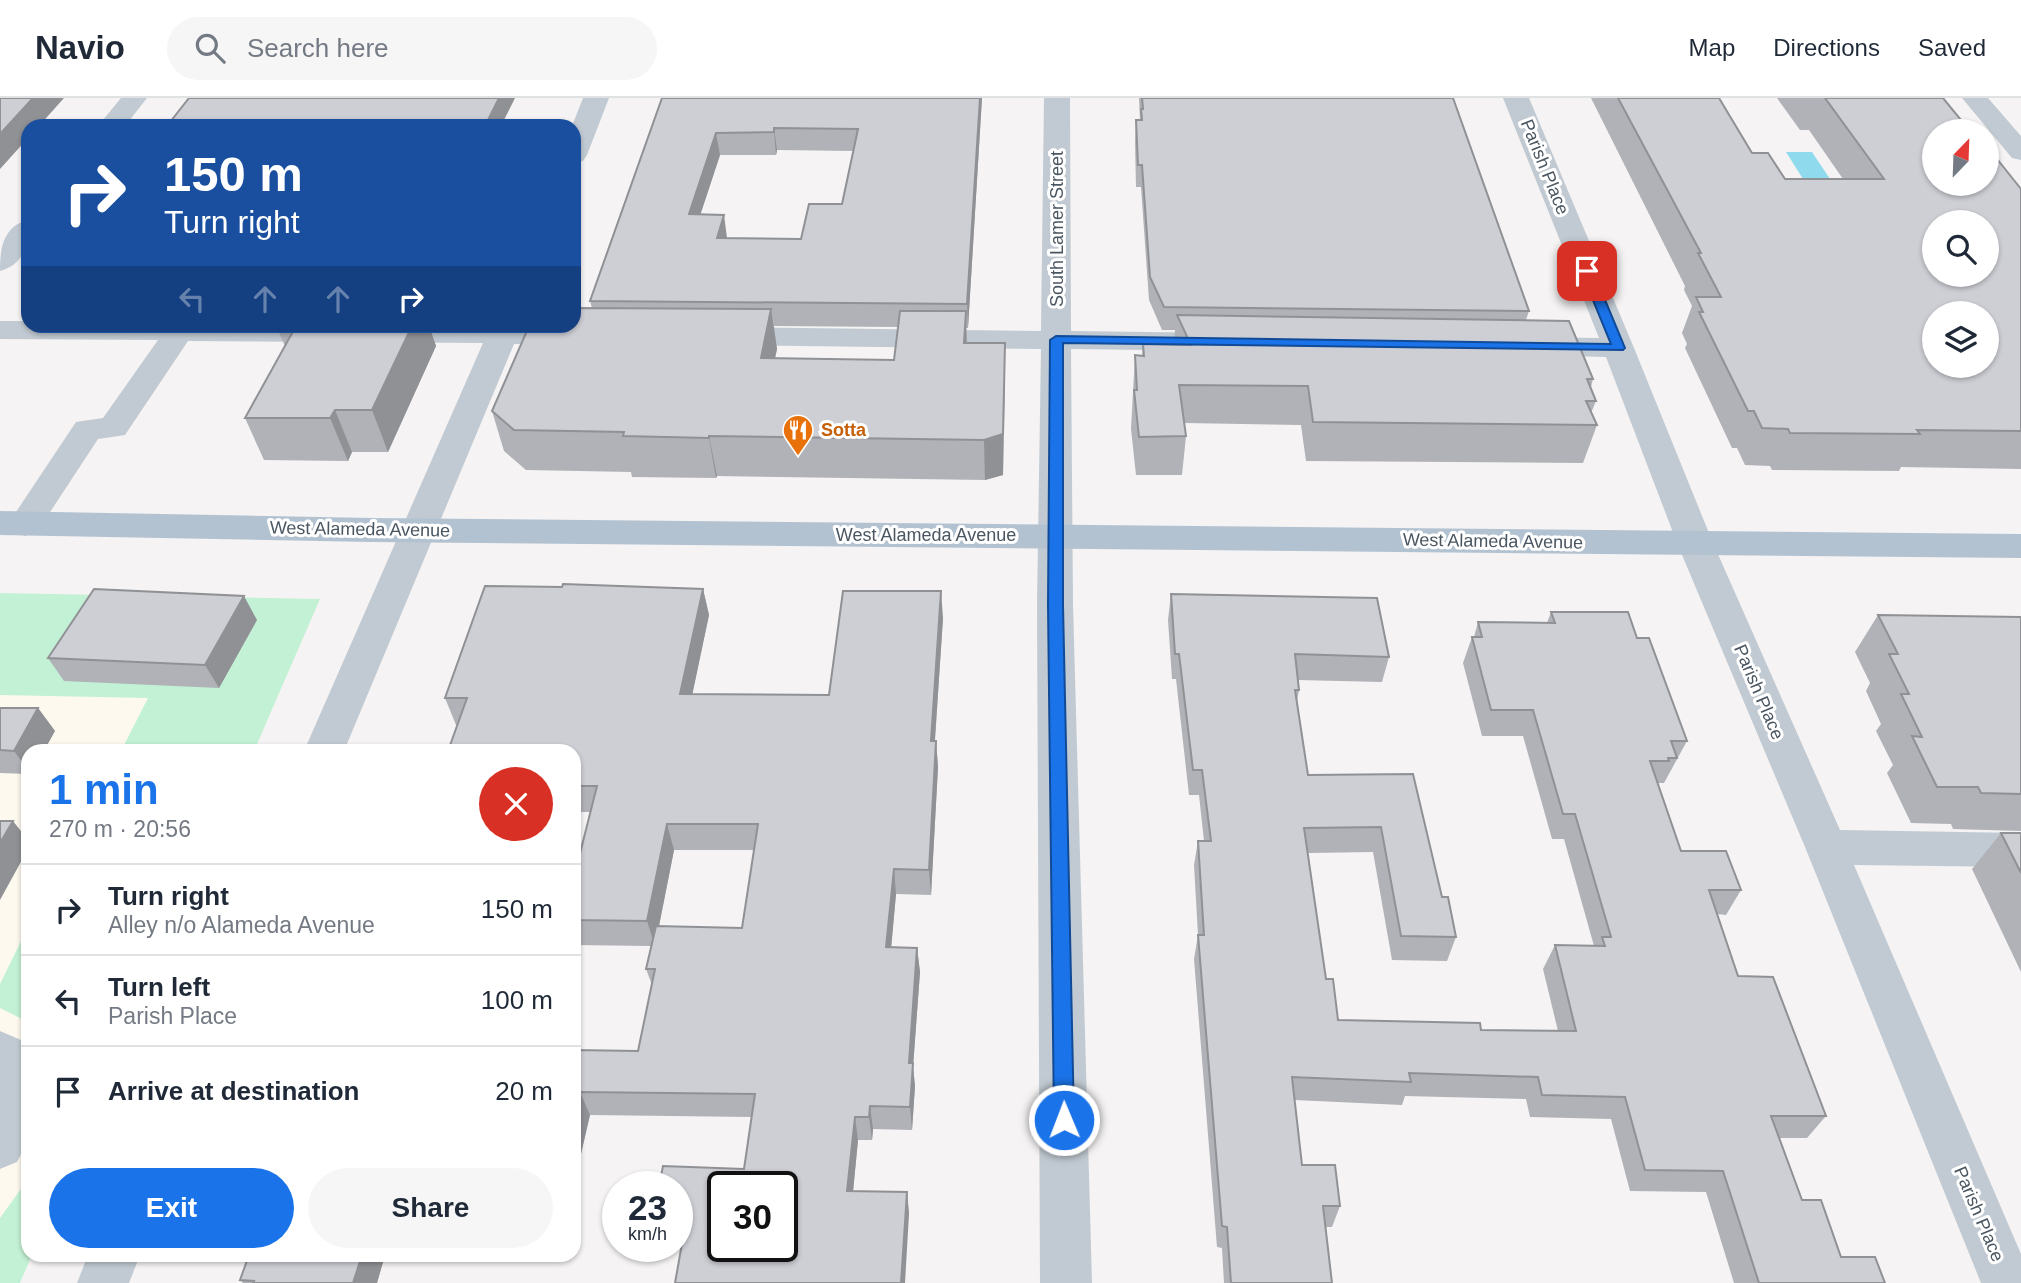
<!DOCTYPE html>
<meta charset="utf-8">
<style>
:root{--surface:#fff;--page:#f6f6f7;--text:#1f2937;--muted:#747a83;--line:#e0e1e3;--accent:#1a73e8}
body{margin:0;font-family:Arial,sans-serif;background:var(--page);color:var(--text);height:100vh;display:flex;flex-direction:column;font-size:26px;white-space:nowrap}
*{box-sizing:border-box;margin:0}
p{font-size:23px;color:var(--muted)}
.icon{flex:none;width:38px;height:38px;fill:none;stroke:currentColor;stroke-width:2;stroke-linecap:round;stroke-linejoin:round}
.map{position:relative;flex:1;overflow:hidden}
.details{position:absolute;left:21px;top:646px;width:560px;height:518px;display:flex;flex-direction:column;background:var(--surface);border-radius:21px;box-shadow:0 2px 5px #0004}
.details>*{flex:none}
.hud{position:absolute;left:21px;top:21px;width:560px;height:214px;border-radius:21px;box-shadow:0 2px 5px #0004;background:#1a4fa0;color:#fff;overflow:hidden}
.needle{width:46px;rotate:23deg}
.tools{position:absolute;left:1922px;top:21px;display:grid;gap:14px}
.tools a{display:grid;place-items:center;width:77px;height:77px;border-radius:50%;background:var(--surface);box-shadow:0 2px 5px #0004;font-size:35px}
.speed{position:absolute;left:602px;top:1073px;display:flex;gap:14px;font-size:35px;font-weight:700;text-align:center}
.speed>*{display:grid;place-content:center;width:91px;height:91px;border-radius:50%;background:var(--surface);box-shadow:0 2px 5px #0004;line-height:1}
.speed small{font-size:18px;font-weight:400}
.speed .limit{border:4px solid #111;border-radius:10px;background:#fff;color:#111}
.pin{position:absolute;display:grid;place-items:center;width:60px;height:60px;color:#fff;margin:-30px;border-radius:14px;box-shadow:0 4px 10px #0006}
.me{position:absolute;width:77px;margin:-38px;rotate:359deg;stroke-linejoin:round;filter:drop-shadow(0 0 5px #0008)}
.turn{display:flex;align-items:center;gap:24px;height:147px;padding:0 28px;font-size:32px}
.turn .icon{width:91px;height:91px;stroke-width:2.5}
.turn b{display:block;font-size:49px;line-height:60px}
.lanes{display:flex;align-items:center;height:66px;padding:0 28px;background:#0003;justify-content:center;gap:35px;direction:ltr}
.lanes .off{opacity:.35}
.round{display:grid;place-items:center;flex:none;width:74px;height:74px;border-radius:37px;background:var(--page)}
.summary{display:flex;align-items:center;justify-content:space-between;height:119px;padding:0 28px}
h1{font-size:42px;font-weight:700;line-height:52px;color:var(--accent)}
.button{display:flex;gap:14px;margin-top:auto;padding:14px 28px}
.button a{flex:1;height:80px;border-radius:42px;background:var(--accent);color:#fff;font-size:28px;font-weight:700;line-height:80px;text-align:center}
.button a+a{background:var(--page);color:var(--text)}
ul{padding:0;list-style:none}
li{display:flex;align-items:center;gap:21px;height:91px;padding:0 28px;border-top:2px solid var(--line)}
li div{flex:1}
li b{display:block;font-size:26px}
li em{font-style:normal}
header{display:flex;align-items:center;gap:42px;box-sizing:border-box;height:98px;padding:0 35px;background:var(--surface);border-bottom:2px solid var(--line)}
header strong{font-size:33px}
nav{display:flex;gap:38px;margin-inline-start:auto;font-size:24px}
.search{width:490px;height:63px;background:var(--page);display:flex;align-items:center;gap:18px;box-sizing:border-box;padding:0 24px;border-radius:38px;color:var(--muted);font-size:26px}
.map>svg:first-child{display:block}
</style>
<header>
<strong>Navio</strong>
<div class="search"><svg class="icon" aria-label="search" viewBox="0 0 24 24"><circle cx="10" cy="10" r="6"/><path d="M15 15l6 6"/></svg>Search here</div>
<nav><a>Map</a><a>Directions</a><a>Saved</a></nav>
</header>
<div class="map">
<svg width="2021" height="1185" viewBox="0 0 2021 1185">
<rect width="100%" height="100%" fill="#f5f3f3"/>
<path fill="#fdf9ef" d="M0,495L320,501L254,653H28V1157H32L20,1185H0Z"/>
<path fill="#c3f1d5" d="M0,495L320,501L254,653H121L148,600L0,597Z
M28,829V924L0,910V886Z
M28,1081V1157H32L20,1185H0V1120Z"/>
<path fill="#90daee" d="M1786,54H1812L1830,81H1803Z"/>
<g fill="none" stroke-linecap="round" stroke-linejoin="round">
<path fill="#c1cad2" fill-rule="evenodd" d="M121,0H147L125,28H98Z
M583,0H609L587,57L583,63L574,65L572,28Z
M1044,0H1070L1071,233L1225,235L1236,238L1240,244L1236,250L1225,253L1071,251L1073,507L1092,1185H1040L1037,507L1041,251L721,247L710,244L706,238L710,232L721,229L1041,233Z
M1503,0H1529L1634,250L1713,445L1840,732L2021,735V769L1854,767L2021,1156V1185H1981L1805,749L1677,445L1606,259L1526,257L1515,255L1511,248L1515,241L1526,239L1599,240Z
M1962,0H1988L2021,38V62L2012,60Z
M28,122C28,144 26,166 0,173C0,151 3,128 28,122Z
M0,223H28V228H577L588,231L592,237L588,243L577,246H514L344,653H304L483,245L188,243L125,337L98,341L37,434L25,438L13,434L8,426L76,324L103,320L158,242L0,241Z
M0,933L28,945V1042L17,1064L0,1071Z
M88,1157H140L129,1185H77Z"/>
<path fill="#b3c2d1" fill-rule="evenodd" d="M0,413L371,420L2021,436V460L371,444L0,437Z"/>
</g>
<path fill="#b0b2b7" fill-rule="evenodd" d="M662,0H982L968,230H966V245L1005,285L1003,377L985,382L717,378L716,380L632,379L631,374L526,372L504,353L492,313L592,210L590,203ZM777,52L853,53L842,106L801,141L727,140L700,117L720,57H776ZM774,228L898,229L894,262L775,260L777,251Z
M1139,0H1453L1529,213L1526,222L1593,281L1591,289L1596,303L1591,315L1597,327L1583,365L1306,363L1301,327L1184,325L1186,338L1182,377H1136L1131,331L1135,257L1142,258L1143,246L1174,247L1175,232H1162L1149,202L1141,89H1136L1135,44L1136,22H1140Z
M1591,0H1719L1752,55L1785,81H1843L1809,32H1800L1777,0H1943L1934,33L2021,91V371L1901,369L1899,373L1772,372L1770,368L1745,367L1737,350H1732L1685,250L1687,246L1682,235L1692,208L1684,192L1685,188Z
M276,228H429L436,248L388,354H352L348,363L264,362L245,320L285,248Z
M703,491L709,517L692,596L829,597L943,520L935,643H936L938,669L931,797L896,796L891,849L917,850L920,874L913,969L915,988L912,1032L873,1031L872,1042H858L853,1093L907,1094L909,1116L677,1143V1088L744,1071L752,1019L590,1017L580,1060H574V952L638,953L652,887L646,871L651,848L574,847V779L590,714H574V653L456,627L445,600ZM674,752H754L742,830L659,828Z
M1171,496L1389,559L1382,584L1298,582L1299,592L1297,603L1308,677L1413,676L1442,799L1456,839L1447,863L1392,862L1373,754L1308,755L1326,881L1338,922L1481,932L1558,933L1543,871L1555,847L1594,848L1564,741H1552L1523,638H1482L1463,565L1472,539H1474L1478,524L1547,525L1551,514L1637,540L1687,643L1664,685H1658L1681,753L1741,792L1726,817L1717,816L1738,878L1826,1018L1807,1040H1779L1802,1102L1841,1159L1885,1185H1734L1706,1094L1630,1093L1611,1021L1530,1019L1526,1001L1405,998L1402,1007L1295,1002L1302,1067L1340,1108L1332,1129H1326L1332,1185H1224L1222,1150L1217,1149L1194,861L1198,837L1194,767L1198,743H1204L1199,697H1189L1176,581H1172L1168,522Z
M1878,517L2021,519V733L1953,731L1951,726L1911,725L1887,675L1893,667L1876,633L1881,626L1866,593L1870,585L1855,554Z
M257,522L219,590L64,583L48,560Z
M0,610H38L55,633L28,653V676L0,675Z
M2001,735H2021V874L1972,771Z
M249,1157H385L377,1185H243L240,1182Z"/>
<path fill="#909195" d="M33,0H64L39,28H28V40L0,71V36Z
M499,0H515L501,28H485Z
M980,0H982L968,230L967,206Z
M774,30L777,52L776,57L774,34Z
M716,35L720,57L693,139L689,116Z
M724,117L727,140L721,163L717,140Z
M771,211L777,251L766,300L761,260Z
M966,213L967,253L964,245Z
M412,228H429L436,248L388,354L372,312Z
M1005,245L1003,377L985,382L984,342Z
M335,312L352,354L348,363L330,320Z
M709,338L717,378L716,380L709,340Z
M703,491L709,517L687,622L680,596Z
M941,493L943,520L933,669L931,643Z
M244,498L257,522L219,590L205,567Z
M38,610L55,633L44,653H28V672L14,653Z
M936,643L938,669L931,797L929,772Z
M13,723L28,742V751L0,802V745Z
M667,726L674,752L655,848L647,823Z
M894,771L896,796L889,874L886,849Z
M917,850L920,874L913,969L915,988L912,1032L910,1009L909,965Z
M580,994L590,1017L580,1060L574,1046V1019Z
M870,1008L873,1031L872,1042L869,1019Z
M855,1019L858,1042L851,1115L847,1093Z
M907,1094L909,1116L905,1185H901Z
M362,1157H385L377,1185H353Z"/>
<path fill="#cdcfd5" stroke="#909195" stroke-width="2" fill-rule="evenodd" d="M0,0H33L0,36Z
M189,0H499L485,28H167Z
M662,0H980L967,206L590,203ZM774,30L858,31L842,106H809L801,141L717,140L724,117L689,116L716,35L774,34Z
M1142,0H1453L1529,213L1164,209L1150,179L1142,67H1138L1136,22H1142L1141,11H1143Z
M1618,0H1719L1752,55H1768L1785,81H1884L1825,0H1943L1970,33H1934V86H1986V53L1993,61H1997L2021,91V333L1917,332L1920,336L1790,335L1788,331L1762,330L1754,313H1748L1699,214H1703L1696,199H1721L1698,155H1701ZM1934,124H1986V177H1934ZM1934,215H1986V268H1934Z
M574,210L771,211L761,260L894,262L900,213H966L964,245H1005L1003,336L984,342L709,338V340L623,338L624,334L514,332L492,313L529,228H574Z
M1177,217L1569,223L1593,281H1587L1596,303H1586L1597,327L1313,324L1308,288L1179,287L1186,338L1139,339L1134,292H1137L1135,257L1144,258L1143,246L1191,247Z
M296,228H412L372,312H335L330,320H245Z
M563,486L703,491L680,596L829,597L843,493H941L931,643H936L929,772L894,771L886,849L917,850L909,965H913L910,1009L870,1008L869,1019H855L847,1093L907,1094L901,1185H675L686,1123L677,1122V1088H659L663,1068L744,1071L755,996L580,994L574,1019V952L638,953L655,871H646L656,828L742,830L758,726H667L647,823L574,822V779L597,688H574V653H448L467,600H445L485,488L562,489ZM723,1088H782V1148H723Z
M94,491L244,498L205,567L48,560Z
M1171,496L1377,500L1389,559L1295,556L1299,592H1295L1308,677L1413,676L1442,799H1448L1456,839L1401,838L1381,729L1304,730L1326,881H1333L1338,922L1480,925L1481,932L1576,933L1555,847L1605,848L1602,839H1611L1575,716H1563L1533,612H1491L1472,539H1482L1478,524L1555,525L1551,514H1628L1637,540H1649L1687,643H1671L1677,660H1668L1669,663H1650L1681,753H1726L1741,792H1709L1738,878L1773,879L1826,1018H1771L1802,1102H1821L1841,1159H1875L1885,1185H1759L1723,1073L1645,1072L1625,999L1542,997L1538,979L1409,975L1411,984L1292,979L1302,1067H1335L1340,1108H1323L1332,1185H1231L1227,1129L1222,1128L1198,837H1204L1198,743H1211L1202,672H1193L1179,556H1175Z
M1878,517L2021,519V696L1981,695L1978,689H1937L1912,638L1922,639L1901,596H1909L1889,556H1898Z
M0,610H38L14,653L0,652Z
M0,723H13L0,745Z
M2001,735H2021V775Z
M249,1157H362L353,1185H253L254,1183L240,1182Z"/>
<path fill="#1a73e8" stroke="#114b97" stroke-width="2" d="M1587,169L1593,173L1625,250L1623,252L1063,245V507L1074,1022L1071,1029L1064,1031L1057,1029L1054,1022L1048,507L1050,242L1056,238L1611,246L1581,173Z"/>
<defs>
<g id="restaurant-pin" transform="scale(1.575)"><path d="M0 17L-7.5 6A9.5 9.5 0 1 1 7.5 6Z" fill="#e8710a" stroke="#fff"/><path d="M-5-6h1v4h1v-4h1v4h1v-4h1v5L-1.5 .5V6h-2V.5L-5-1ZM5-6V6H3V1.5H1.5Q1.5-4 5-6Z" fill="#fff"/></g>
</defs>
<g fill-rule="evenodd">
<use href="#restaurant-pin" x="798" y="332"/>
</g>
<g text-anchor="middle" stroke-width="6" stroke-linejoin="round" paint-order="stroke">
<g font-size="18" fill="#4a5661" stroke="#fff">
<text transform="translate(1545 69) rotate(68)" y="6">Parish Place</text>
<text transform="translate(1057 131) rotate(-90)" y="6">South Lamer Street</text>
<text transform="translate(360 431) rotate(1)" y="6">West Alameda Avenue</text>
<text x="926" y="443">West Alameda Avenue</text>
<text transform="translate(1493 443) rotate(1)" y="6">West Alameda Avenue</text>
<text transform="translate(1759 594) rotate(67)" y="6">Parish Place</text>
<text transform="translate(1979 1116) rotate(67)" y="6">Parish Place</text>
</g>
<g font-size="18" font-weight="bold" fill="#c56008" stroke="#fff" text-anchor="start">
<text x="821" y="338">Sotta</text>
</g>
</g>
</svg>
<div class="tools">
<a><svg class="needle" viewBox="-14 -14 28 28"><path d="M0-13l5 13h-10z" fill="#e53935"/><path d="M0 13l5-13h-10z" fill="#747a83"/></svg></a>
<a><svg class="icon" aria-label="search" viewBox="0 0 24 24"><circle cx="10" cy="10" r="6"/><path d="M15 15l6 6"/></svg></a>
<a><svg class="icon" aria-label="layers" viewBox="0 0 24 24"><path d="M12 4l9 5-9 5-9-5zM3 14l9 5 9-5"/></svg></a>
</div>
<div class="speed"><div>23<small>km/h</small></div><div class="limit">30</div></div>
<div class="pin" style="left:1587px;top:173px;background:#d93025"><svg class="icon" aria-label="arrive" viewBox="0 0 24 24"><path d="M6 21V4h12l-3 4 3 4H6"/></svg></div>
<svg class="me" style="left:1064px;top:1022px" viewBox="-20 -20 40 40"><circle r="17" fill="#1a73e8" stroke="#fff" stroke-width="3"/><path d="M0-11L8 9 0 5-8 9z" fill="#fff"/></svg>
<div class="hud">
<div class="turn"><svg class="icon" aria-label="right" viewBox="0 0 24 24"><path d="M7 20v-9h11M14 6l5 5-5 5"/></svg><div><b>150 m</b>Turn right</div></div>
<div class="lanes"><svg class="icon off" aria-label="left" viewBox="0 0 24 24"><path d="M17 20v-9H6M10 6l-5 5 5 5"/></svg><svg class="icon off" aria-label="ahead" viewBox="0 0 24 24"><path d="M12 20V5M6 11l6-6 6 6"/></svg><svg class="icon off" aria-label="ahead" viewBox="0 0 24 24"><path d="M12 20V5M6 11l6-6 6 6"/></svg><svg class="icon" aria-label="right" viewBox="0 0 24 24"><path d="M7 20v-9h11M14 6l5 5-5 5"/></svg></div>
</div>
<section class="details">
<div class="summary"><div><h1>1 min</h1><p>270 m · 20:56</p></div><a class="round" style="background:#d93025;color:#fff"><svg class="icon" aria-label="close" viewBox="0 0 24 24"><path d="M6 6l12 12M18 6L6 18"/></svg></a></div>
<ul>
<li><svg class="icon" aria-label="right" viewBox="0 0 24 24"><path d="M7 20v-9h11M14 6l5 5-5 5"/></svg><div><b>Turn right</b><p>Alley n/o Alameda Avenue</p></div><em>150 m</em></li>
<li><svg class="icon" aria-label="left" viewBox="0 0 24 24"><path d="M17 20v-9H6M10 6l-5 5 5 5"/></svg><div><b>Turn left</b><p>Parish Place</p></div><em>100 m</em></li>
<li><svg class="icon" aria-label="arrive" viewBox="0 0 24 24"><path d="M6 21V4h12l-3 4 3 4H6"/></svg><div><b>Arrive at destination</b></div><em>20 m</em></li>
</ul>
<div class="button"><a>Exit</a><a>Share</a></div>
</section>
</div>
